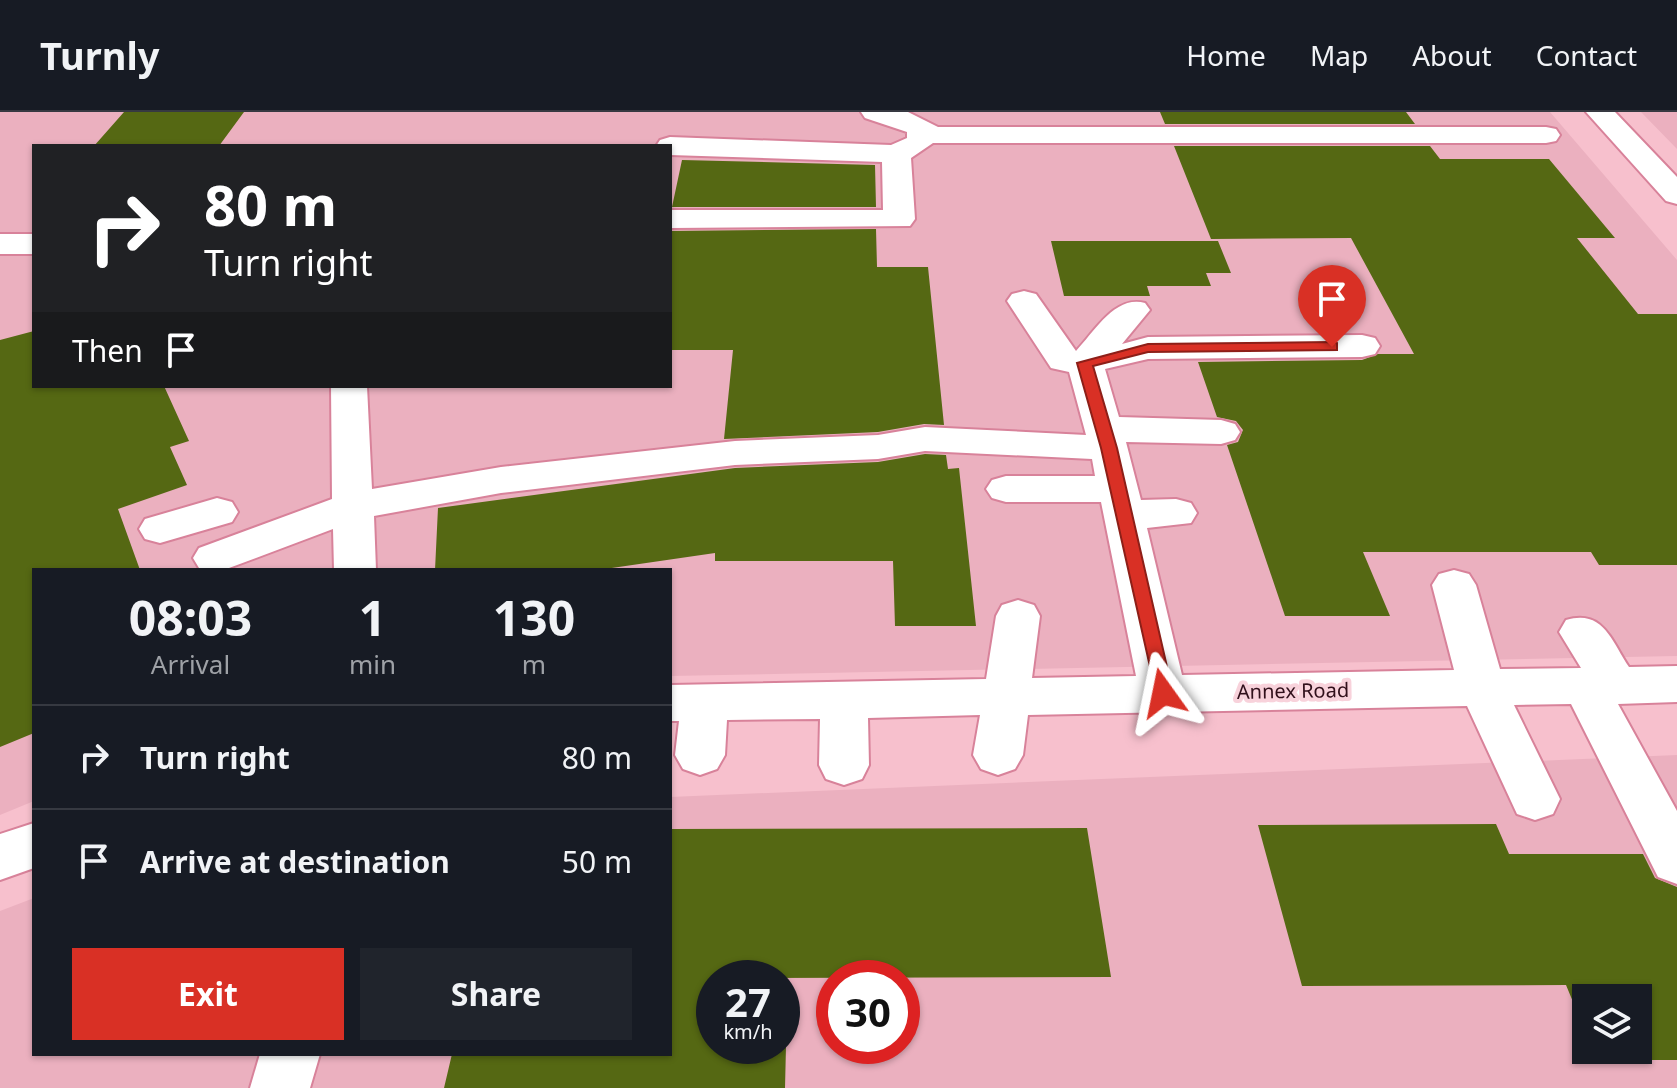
<!DOCTYPE html>
<style>
:root{--surface:#171b24;--page:#20242c;--text:#f1f3f6;--muted:#9ea1a6;--line:#363941;--accent:#d93025}
body{margin:0;font-family:"Noto Sans",sans-serif;background:var(--page);color:var(--text);height:100vh;display:flex;flex-direction:column;font-size:30px;white-space:nowrap}
*{box-sizing:border-box;margin:0}
p{font-size:26px;color:var(--muted)}
.icon{flex:none;width:44px;height:44px;fill:none;stroke:currentColor;stroke-width:2;stroke-linecap:round;stroke-linejoin:round}
.map{position:relative;flex:1;overflow:hidden}
.sheet{position:absolute;left:32px;top:456px;width:640px;height:488px;display:flex;flex-direction:column;background:var(--surface);border-radius:0px;box-shadow:0 2px 6px #0004}
.sheet>*{flex:none}
.top-card{position:absolute;left:32px;top:32px;width:640px;height:244px;border-radius:0px;box-shadow:0 2px 6px #0004;background:#202124;color:#fff;overflow:hidden}
.fabs{position:absolute;left:1572px;top:872px;display:grid;gap:16px}
.fabs a{display:grid;place-items:center;width:80px;height:80px;border-radius:0px;background:var(--surface);box-shadow:0 2px 6px #0004;font-size:40px}
.speed{position:absolute;left:696px;top:848px;display:flex;gap:16px;font-size:40px;font-weight:700;text-align:center}
.speed>*{display:grid;place-content:center;width:104px;height:104px;border-radius:50%;background:var(--surface);box-shadow:0 2px 6px #0004;line-height:1}
.speed small{font-size:20px;font-weight:400}
.speed .limit{border:12px solid #d22;background:#fff;color:#111}
.pin{position:absolute;display:grid;place-items:center;width:68px;height:68px;color:#fff;margin:-82px -34px;border-radius:50% 50% 50% 0;rotate:-45deg;box-shadow:0 0 8px #0007}
.pin .icon{rotate:45deg}
.me{position:absolute;width:88px;margin:-44px;rotate:348deg;stroke-linejoin:round;filter:drop-shadow(0 0 6px #0008)}
.turn{display:flex;align-items:center;gap:28px;height:168px;padding:0 40px;font-size:36px}
.turn .icon{width:104px;height:104px;stroke-width:2.5}
.turn b{display:block;font-size:56px;line-height:68px}
.then{display:flex;align-items:center;height:76px;padding:0 40px;background:#0003;gap:16px;font-size:30px}
.eta{display:flex;justify-content:space-evenly;align-items:center;height:136px;text-align:center}
.eta b{font-size:48px;font-weight:700;line-height:56px}
.action{display:flex;gap:16px;margin-top:auto;padding:16px 40px}
.action a{flex:1;height:92px;border-radius:0px;background:var(--accent);color:#fff;font-size:32px;font-weight:700;line-height:92px;text-align:center}
.action a+a{background:var(--page);color:var(--text)}
ul{padding:0;list-style:none}
li{display:flex;align-items:center;gap:24px;height:104px;padding:0 40px;border-top:2px solid var(--line)}
li div{flex:1}
li b{display:block;font-size:30px}
li em{font-style:normal}
header{display:flex;align-items:center;gap:48px;box-sizing:border-box;height:112px;padding:0 40px;background:var(--surface);border-bottom:2px solid var(--line)}
header strong{font-size:38px}
nav{display:flex;gap:44px;margin-inline-start:auto;font-size:28px}
.map>svg:first-child{display:block}
</style>
<header>
<strong>Turnly</strong>
<nav><a>Home</a><a>Map</a><a>About</a><a>Contact</a></nav>
</header>
<div class="map">
<svg width="1677" height="976" viewBox="0 0 1677 976">
<rect width="100%" height="100%" fill="#f7c0cd"/>
<path fill="#ebb0bf" fill-rule="evenodd" d="M0,0H1550L1677,148V544L670,564V458H34V689L0,703ZM34,34H670V274H34Z
M1641,0H1677V37Z
M1677,643V976H0V799L34,786V942H670V685ZM714,866H782V934H714ZM834,866H902V934H834ZM1586,886H1638V938H1586Z"/>
<path fill="#556813" d="M124,0H244L219,34H94Z
M1160,0H1406L1415,12H1165Z
M1174,34H1430L1440,47H1549L1615,126H1577L1638,202H1677V453H1599L1591,440H1363L1390,504H1285L1227,333L1238,330L1243,318L1236,309L1217,305L1198,250L1362,248L1378,242H1414L1351,126L1211,127Z
M682,48L875,53L876,95H672Z
M876,117L877,155H928L944,313L924,312L878,320L724,327L733,238H670V119Z
M1051,129H1218L1231,161H1206L1211,174H1147L1150,184H1064Z
M34,219V274H164L189,329L170,335L187,373L118,397L140,458H34V621L0,635V228Z
M925,342L946,343L948,357L959,356L976,514H895L893,449H715V441L598,458H435L438,396L735,356L878,350Z
M1496,712L1509,742H1643L1655,766L1677,775V948H1598L1593,938H1638V886H1586V921L1566,873L1302,874L1258,713Z
M1087,716L1111,865L714,866V934H786L785,976H444L452,942H670V717Z"/>
<g fill="none" stroke-linecap="round" stroke-linejoin="round">
<g stroke="#d8829a" stroke-width="4">
<path id="minor" d="M861,0H908L938,15H1546L1556,17L1560,23L1556,29L1546,31H933L911,46L915,107L910,114L670,116V98H883L882,50L670,43V34H656L660,28L670,25L891,33L907,26V20L865,6Z
M1586,0H1615L1677,65V92L1666,89Z
M0,122H34V142H0Z
M1024,179L1036,182L1076,239C1095,219 1115,183 1145,191L1150,198L1122,232L1148,225L1362,223L1375,226L1380,234L1375,242L1362,245L1148,247L1105,257L1119,305L1221,308L1235,312L1240,320L1235,328L1221,332L1126,330L1141,388L1176,387L1191,391L1197,401L1191,411L1147,416L1182,563L1454,558L1432,473L1439,462L1454,458L1469,462L1476,473L1500,557L1581,556L1559,520L1566,508C1603,497 1611,528 1629,555L1677,554V590L1618,592L1677,699V772L1658,765L1571,592L1514,593L1560,687L1553,702L1535,708L1517,702L1467,594L1028,603L1023,643L1015,657L998,663L981,657L973,643L980,603L868,606L869,653L862,667L844,673L826,667L819,653L820,607L727,608L725,643L717,657L700,663L683,657L675,643L679,609H670V573L986,567L996,504L1002,493L1018,488L1034,493L1040,504L1032,566L1136,564L1101,390H1006L992,386L986,377L992,368L1006,364H1095L1092,347L925,339L878,347L735,353L501,381L374,404L376,458H334L333,417L229,456H199L193,446L199,436L332,387L331,274H367L372,377L501,355L735,329L878,323L925,315L1086,323L1069,260L1051,256L1007,189L1012,182Z
M217,386L232,390L238,400L232,410L160,431L145,427L139,417L145,407Z
M34,711V756L0,768V722Z
M260,942H320L310,976H250Z"/>
</g>
<use href="#minor" fill="#fff" fill-rule="evenodd"/>
</g>
<path fill="#d93025" stroke="#8d1f18" stroke-width="2" d="M1332,230L1337,231V238L1148,240L1093,254L1117,336L1173,581L1163,589L1157,586L1101,336L1077,251L1148,232Z"/>
<g text-anchor="middle" stroke-width="8" stroke-linejoin="round" paint-order="stroke">
<g font-size="20" fill="#31101b" stroke="#f8d2db">
<text transform="translate(1293 579) rotate(-1)" y="7">Annex Road</text>
</g>
</g>
</svg>
<div class="fabs">
<a><svg class="icon" aria-label="layers" viewBox="0 0 24 24"><path d="M12 4l9 5-9 5-9-5zM3 14l9 5 9-5"/></svg></a>
</div>
<div class="speed"><div>27<small>km/h</small></div><div class="limit">30</div></div>
<div class="pin" style="left:1332px;top:235px;background:#d93025"><svg class="icon" aria-label="arrive" viewBox="0 0 24 24"><path d="M6 21V4h12l-3 4 3 4H6"/></svg></div>
<svg class="me" style="left:1163px;top:581px" viewBox="-20 -20 40 40"><path d="M0-17L14 15 0 8-14 15z" fill="#d93025" stroke="#fff" stroke-width="4"/></svg>
<div class="top-card">
<div class="turn"><svg class="icon" aria-label="right" viewBox="0 0 24 24"><path d="M7 20v-9h11M14 6l5 5-5 5"/></svg><div><b>80 m</b>Turn right</div></div>
<div class="then">Then<svg class="icon" aria-label="arrive" viewBox="0 0 24 24"><path d="M6 21V4h12l-3 4 3 4H6"/></svg></div>
</div>
<section class="sheet">
<div class="eta">
<div><b>08:03</b><p>Arrival</p></div>
<div><b>1</b><p>min</p></div>
<div><b>130</b><p>m</p></div>
</div>
<ul>
<li><svg class="icon" aria-label="right" viewBox="0 0 24 24"><path d="M7 20v-9h11M14 6l5 5-5 5"/></svg><div><b>Turn right</b></div><em>80 m</em></li>
<li><svg class="icon" aria-label="arrive" viewBox="0 0 24 24"><path d="M6 21V4h12l-3 4 3 4H6"/></svg><div><b>Arrive at destination</b></div><em>50 m</em></li>
</ul>
<div class="action"><a>Exit</a><a>Share</a></div>
</section>
</div>
